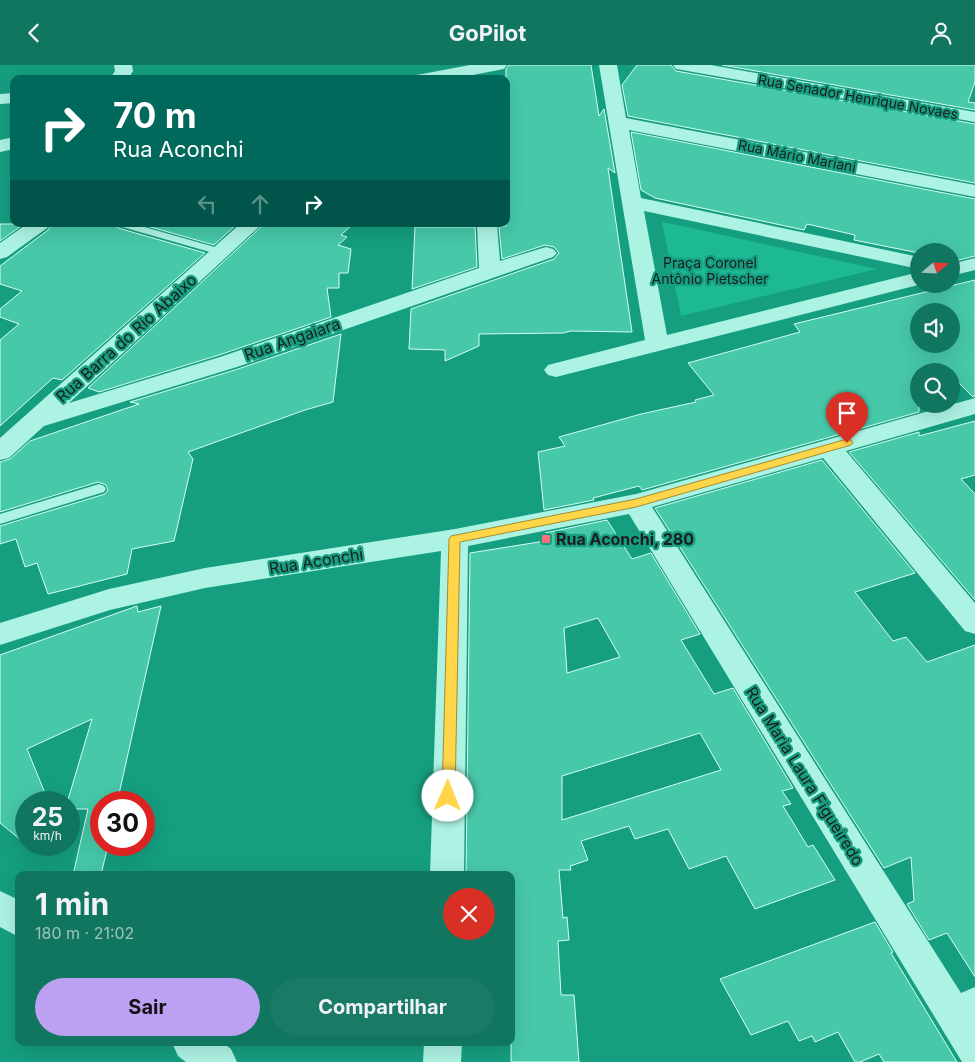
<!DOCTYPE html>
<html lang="pt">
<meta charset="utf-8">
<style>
:root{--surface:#107660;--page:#197b66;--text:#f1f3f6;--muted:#9cc4bd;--accent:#bca0f2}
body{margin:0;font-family:Inter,sans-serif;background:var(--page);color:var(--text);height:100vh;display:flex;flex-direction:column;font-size:19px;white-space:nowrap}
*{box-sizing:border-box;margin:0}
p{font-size:16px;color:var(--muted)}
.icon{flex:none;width:28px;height:28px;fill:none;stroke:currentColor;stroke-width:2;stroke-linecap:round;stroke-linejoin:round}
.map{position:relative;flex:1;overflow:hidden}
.side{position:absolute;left:15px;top:806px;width:500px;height:175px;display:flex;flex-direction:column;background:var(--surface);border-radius:10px;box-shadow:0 5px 20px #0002}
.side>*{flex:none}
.banner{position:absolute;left:10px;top:10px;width:500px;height:152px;border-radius:10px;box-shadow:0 5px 20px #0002;background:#00695c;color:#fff;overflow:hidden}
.needle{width:32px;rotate:71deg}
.controls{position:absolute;left:910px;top:178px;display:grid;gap:10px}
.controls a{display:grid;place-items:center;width:50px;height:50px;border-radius:50%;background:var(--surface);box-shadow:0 5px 20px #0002;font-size:25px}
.speed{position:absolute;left:15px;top:726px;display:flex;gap:10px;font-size:25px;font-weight:700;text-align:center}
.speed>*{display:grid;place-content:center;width:65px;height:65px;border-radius:50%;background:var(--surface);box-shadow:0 5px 20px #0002;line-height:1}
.speed small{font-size:12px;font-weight:400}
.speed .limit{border:8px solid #d22;background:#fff;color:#111}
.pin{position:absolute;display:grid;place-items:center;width:42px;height:42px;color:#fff;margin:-51px -21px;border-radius:50% 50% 50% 0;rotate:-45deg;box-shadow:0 0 5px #0007}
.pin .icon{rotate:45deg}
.me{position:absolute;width:55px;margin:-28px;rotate:1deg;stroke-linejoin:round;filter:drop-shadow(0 0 4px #0008)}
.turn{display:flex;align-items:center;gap:18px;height:105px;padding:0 20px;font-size:22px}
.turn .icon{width:65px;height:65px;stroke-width:2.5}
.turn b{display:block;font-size:35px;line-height:42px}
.lanes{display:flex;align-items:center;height:48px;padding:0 20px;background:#0003;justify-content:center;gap:25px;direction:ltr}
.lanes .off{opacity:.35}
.round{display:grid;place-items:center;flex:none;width:52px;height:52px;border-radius:26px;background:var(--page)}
.summary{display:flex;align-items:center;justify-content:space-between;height:85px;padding:0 20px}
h1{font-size:30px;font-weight:700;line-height:38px}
.primary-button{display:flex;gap:10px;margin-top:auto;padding:10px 20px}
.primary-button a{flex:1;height:58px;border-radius:30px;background:var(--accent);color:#111;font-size:20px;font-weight:700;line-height:58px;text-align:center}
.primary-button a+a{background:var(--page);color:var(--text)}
header{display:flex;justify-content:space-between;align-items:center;height:65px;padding:0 20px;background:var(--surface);font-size:22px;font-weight:700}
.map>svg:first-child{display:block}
</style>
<header><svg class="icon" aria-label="back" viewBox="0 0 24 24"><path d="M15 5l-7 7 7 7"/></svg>GoPilot<svg class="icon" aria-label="person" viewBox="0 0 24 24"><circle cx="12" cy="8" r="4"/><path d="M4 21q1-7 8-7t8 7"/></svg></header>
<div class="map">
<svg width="975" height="997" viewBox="0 0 975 997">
<rect width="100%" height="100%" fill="#159e80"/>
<path fill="#1db894" d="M662,157L691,163L877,204L681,251Z"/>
<path fill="#47c8a9" stroke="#d5fdf4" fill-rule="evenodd" d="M509,0H591L599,51L604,44L615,108L608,103L632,267L571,266L563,268L479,269V281L445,296V285L409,284L411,244L554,194L559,188L554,182L545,180L502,194L499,162L506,161V4Z
M637,0H671L676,6L975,59V118L628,51L622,20Z
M722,0H975V17L968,37L975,38V45Z
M631,67L975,134V191L955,196L951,195V186H919V188L854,175L855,170L807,159L804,165L655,133L641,125Z
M0,159H24L0,176Z
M52,159H115L118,163L205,188L62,315L53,313L0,361V275L19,259L0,252V244L22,226L0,219V201L48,165Z
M140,159H237L214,180Z
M264,159H353L341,170L347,172L338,180L351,184L348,208H339V223H327L331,252L219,290L99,327L88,323Z
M415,162H475L477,202L412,224Z
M975,215V331L973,332L954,313L951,314V306H919V347L642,425L639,421L593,433L594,435L544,445L538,387L565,381L559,372L641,349L696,337L695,335L714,330L688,298L800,267L794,259ZM919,246H951V279H919Z
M341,269L333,337L305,345L188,387L193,394L174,476L132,484L127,509L48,529L37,498L25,502L16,474L0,479V461L105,429L108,425L106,420L98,417L0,447V397L10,394L30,376L139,339L130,337L238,304Z
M975,356V410L961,414L975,429V535L849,387L919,367V371Z
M822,395L915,508L855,527L893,576L906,572L927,597L975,580V912L947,868L929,875L907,839L914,836L911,792L884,803L655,443Z
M607,455L632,494L651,488L700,569L681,575L714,629L733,623L793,723L782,726L791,739L783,741L808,782L813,780L835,815L755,844L726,791L689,804L668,764L635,774L629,761L581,776L588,795L570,801L571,805H559L563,853L567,852L569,875L558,876L561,930H574L579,997H511V810H466L470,488L545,476V468ZM598,553L620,592L567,608L564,563ZM700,668L721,705L562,755V711Z
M137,541L138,547L161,541L117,738H101V780H108L101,810H73L88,744H69L67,738L92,654L27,684L49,738H26V779L0,758V590Z
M875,857L893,887L891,888L957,997H884L879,989L860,997H855L838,967L815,977L812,971L799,976L788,956L751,970L720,914Z"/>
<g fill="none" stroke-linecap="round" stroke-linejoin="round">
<path fill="#adf3e3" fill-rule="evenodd" d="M117,159H134L225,185L227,187L221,190L217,189L119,161Z
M99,419L104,421L106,424L104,427L0,459V449Z"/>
<path fill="#adf3e3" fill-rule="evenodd" d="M114,0H132L133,6L128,14H110L115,6Z
M470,0H507L504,4L452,14H413L416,10L422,9Z
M599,0H617L626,53L975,120V132L629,65L641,133L919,192V204L644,146L667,270L919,207V219H922L556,312L548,310L544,305L548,300L645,275Z
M673,0H711L975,47V57L682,5L676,4Z
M14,28V38L0,39V29Z
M14,72V84L0,87V75Z
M27,159H50L47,163L7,192L0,194V178Z
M240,159H262L69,338L220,292L479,203L477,159H497L500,196L546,182L553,184L557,188L553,192L237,302L44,361L9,393L0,395V373Z
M975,193V205L951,211V199Z
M975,333V349L846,386L975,538V569L965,566L823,393L652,442L961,928L975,922V997H962L629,449L468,481L464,810H430L441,486L205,523L110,545L0,580V558L109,524L205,503L455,464L636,429Z
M0,826L19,835V872L0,862Z
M172,978H223L231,984L237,997H186L178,991Z
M424,978H462L461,997H423Z"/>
</g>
<path fill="#ffd54a" stroke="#a68a30" d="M847,374L851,375L853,378L851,380L636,442L460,477L455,731L453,735L448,737L444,735L442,731L449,474L451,471L636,434Z"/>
<rect fill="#ff6f7a" stroke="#159e80" stroke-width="2" x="541" y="469" width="10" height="10" rx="2.5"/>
<g text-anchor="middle" stroke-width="4.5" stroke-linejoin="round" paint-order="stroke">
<g font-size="14" fill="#1d1d1d" stroke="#159e80">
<text transform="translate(858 32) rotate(10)" y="5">Rua Senador Henrique Novaes</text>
<text transform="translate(797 91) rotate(11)" y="5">Rua Mário Mariani</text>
</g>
<g font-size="14" fill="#1b1d1c" stroke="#159e80">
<text x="710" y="203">Praça Coronel<tspan x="710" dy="16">Antônio Pietscher</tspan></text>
</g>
<g font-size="16" fill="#1d1d1d" stroke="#159e80">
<text transform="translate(126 273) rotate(-42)" y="6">Rua Barra do Rio Abaixo</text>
<text transform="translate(292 274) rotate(-19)" y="6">Rua Angaiara</text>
<text transform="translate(316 496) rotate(-9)" y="6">Rua Aconchi</text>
<text transform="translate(805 711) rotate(58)" y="6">Rua Maria Laura Figueiredo</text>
</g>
<g font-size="16" font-weight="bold" fill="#1d1d1d" stroke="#159e80" text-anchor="start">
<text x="556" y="480">Rua Aconchi, 280</text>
</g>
</g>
</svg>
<div class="controls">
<a><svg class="needle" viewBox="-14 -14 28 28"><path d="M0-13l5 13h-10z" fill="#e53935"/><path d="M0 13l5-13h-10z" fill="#9cc4bd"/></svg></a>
<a><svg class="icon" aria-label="sound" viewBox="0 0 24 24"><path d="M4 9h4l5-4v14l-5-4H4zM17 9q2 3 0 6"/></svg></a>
<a><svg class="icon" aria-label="search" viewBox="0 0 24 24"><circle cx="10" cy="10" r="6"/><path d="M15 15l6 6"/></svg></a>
</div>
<div class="speed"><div>25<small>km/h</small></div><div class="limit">30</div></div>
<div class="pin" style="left:847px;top:378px;background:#d93025"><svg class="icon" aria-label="arrive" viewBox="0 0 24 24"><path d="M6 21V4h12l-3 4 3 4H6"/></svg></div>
<svg class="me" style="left:448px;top:731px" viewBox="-20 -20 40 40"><circle r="19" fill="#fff"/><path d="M0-13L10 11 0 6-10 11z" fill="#ffd54a"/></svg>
<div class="banner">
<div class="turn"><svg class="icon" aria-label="right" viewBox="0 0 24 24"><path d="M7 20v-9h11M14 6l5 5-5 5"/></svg><div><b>70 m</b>Rua Aconchi</div></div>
<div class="lanes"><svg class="icon off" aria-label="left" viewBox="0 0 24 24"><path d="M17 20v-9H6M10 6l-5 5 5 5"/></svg><svg class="icon off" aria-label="ahead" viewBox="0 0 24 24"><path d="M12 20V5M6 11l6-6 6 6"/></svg><svg class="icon" aria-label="right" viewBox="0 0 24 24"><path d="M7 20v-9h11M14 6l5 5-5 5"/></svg></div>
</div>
<section class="side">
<div class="summary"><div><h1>1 min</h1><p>180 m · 21:02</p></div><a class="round" style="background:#d93025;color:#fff"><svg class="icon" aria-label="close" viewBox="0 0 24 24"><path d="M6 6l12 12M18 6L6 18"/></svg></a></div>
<div class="primary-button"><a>Sair</a><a>Compartilhar</a></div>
</section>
</div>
